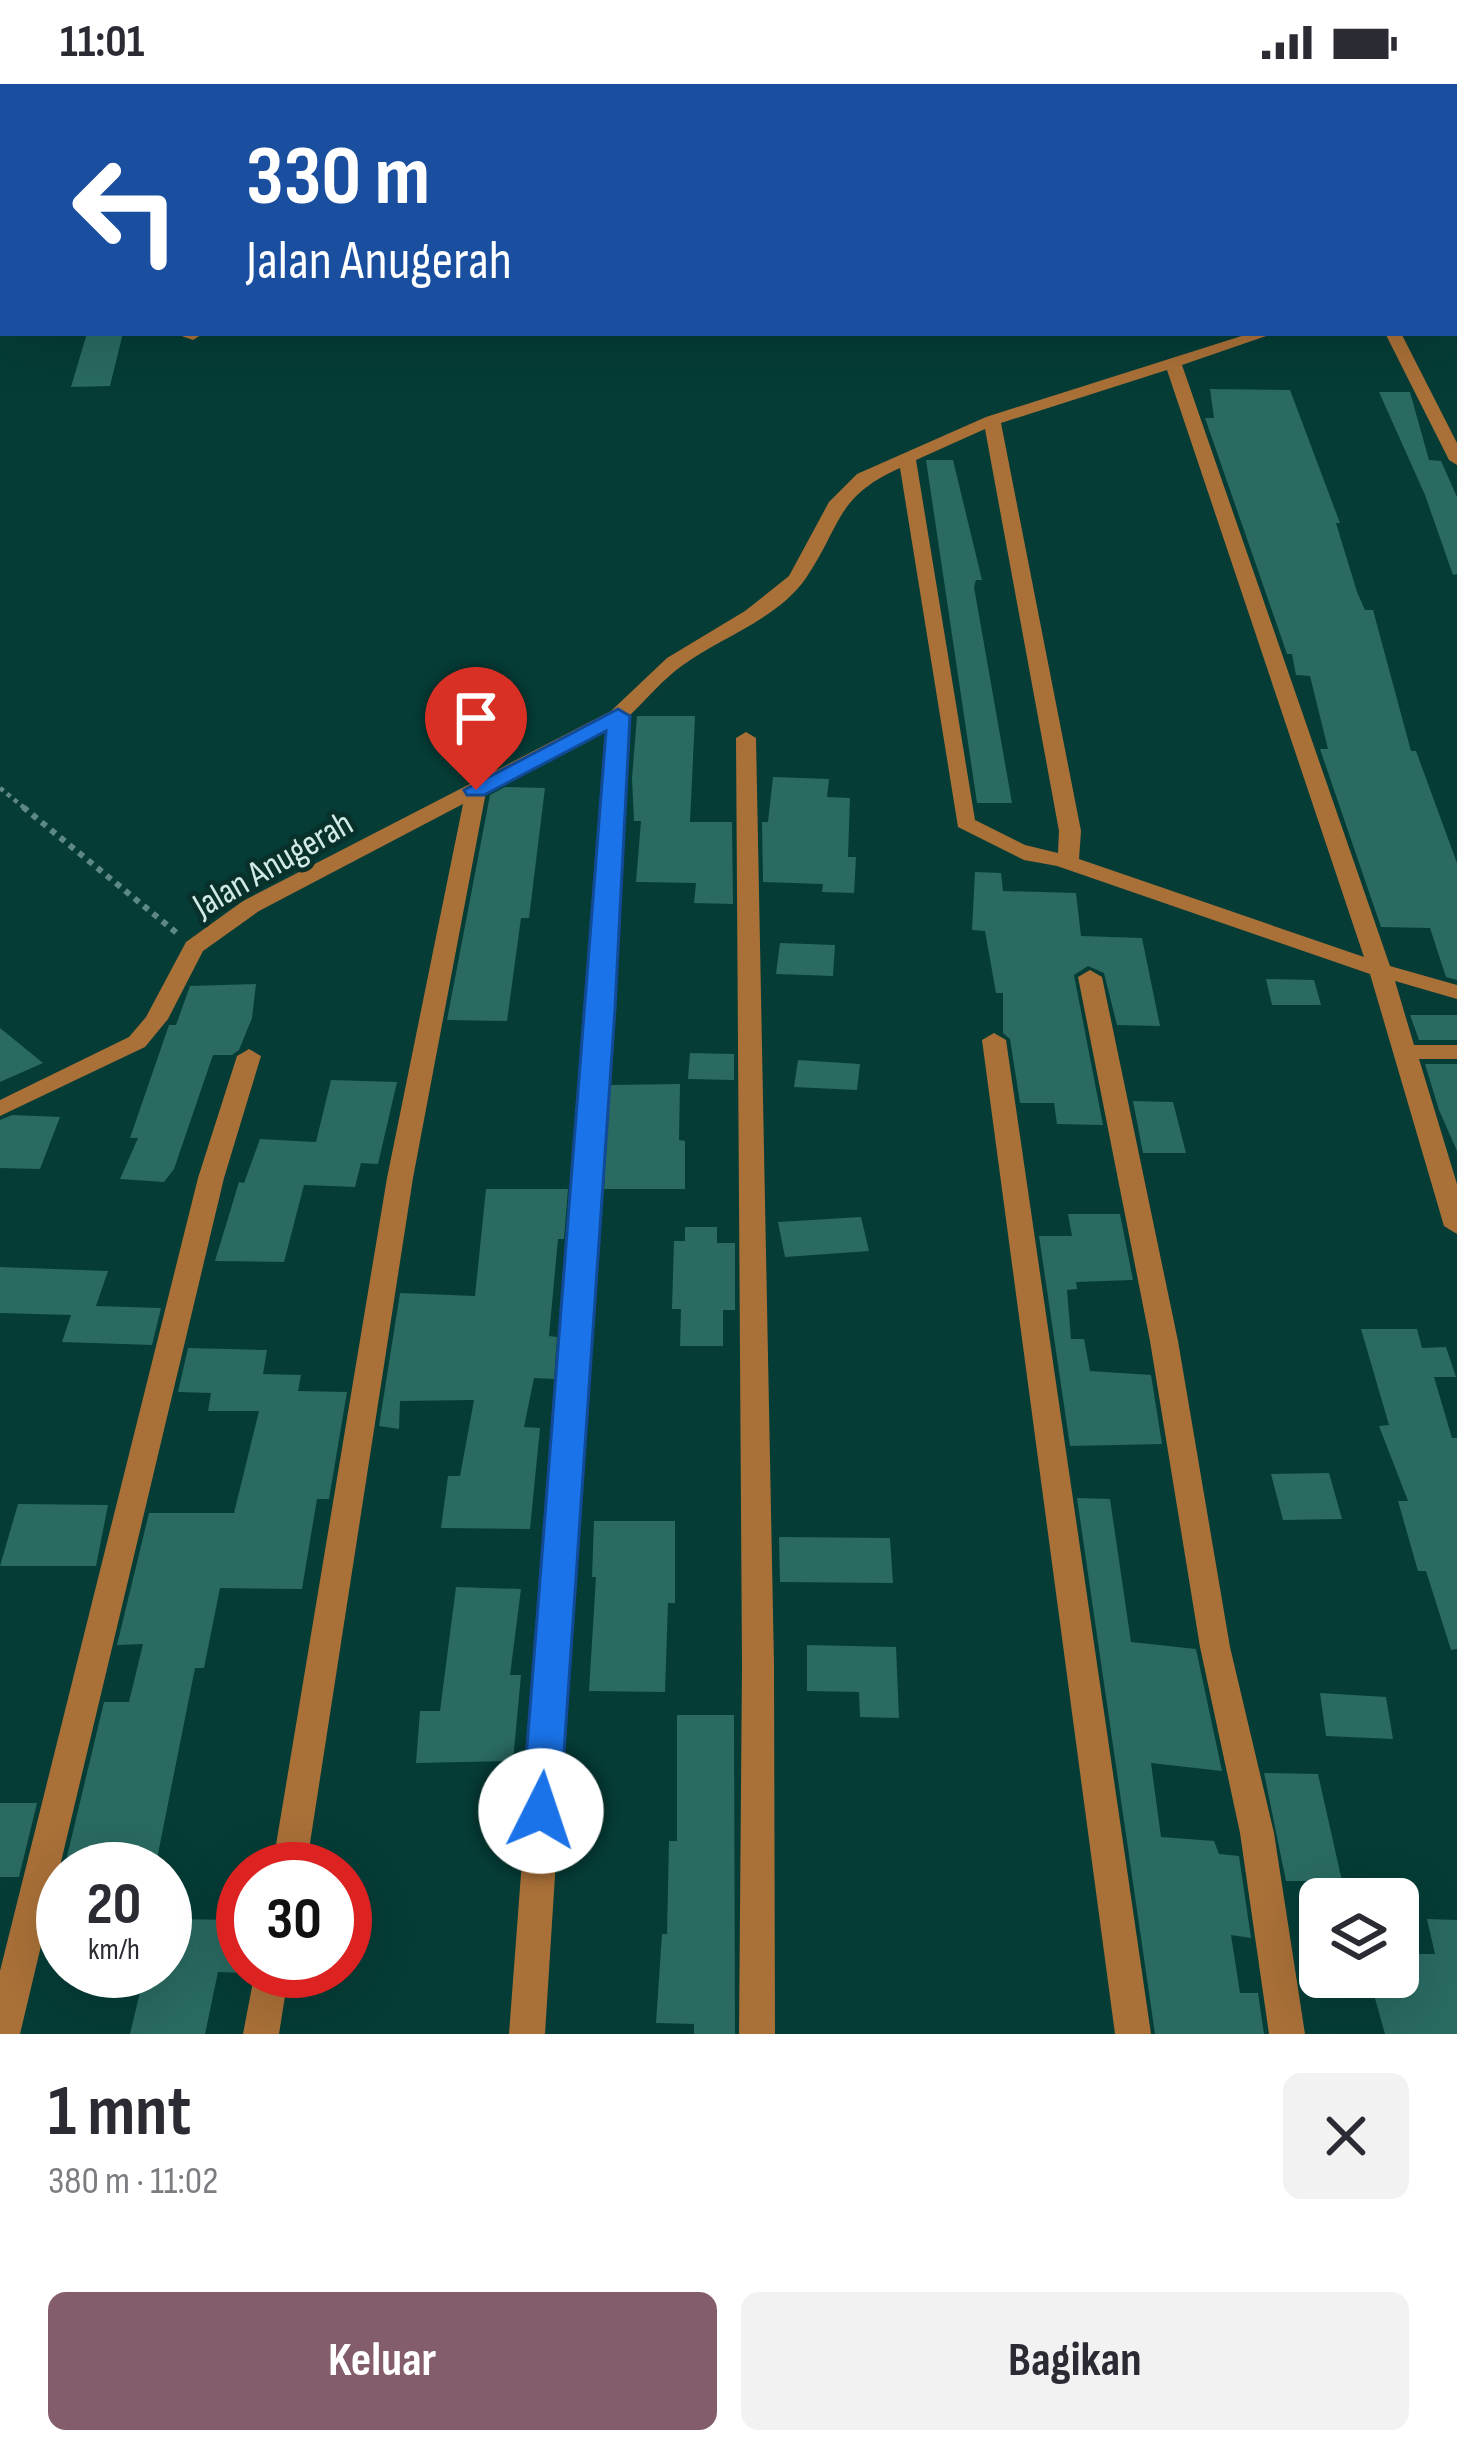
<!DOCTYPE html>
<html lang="id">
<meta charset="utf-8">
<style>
:root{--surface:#fff;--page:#f2f2f3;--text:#2b2b33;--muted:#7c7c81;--accent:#845d6c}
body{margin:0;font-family:"Sofia Sans Condensed",sans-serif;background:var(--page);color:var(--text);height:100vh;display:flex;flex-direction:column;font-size:45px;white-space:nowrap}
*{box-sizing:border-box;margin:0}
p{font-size:39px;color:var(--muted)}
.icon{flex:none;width:66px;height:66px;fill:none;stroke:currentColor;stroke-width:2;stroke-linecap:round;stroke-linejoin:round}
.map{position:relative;height:1950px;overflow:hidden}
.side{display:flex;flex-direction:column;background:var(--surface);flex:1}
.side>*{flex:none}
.banner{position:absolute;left:0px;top:0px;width:1458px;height:252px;box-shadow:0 12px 48px #0002;background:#1a4fa0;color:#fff;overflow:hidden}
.controls{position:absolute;left:1299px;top:1794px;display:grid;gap:24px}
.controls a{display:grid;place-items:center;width:120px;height:120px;border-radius:18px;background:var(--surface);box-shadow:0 12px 48px #0002;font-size:60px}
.speed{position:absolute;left:36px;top:1758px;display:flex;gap:24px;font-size:60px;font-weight:700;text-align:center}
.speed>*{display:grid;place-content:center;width:156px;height:156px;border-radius:50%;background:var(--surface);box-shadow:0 12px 48px #0002;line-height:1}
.speed small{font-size:30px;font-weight:400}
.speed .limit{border:18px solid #d22;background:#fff;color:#111}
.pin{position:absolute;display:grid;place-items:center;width:102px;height:102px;color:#fff;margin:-123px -51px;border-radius:50% 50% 50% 0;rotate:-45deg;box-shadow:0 0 12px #0007}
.pin .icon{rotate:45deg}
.me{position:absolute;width:132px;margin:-66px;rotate:4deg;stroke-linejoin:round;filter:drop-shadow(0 0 9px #0008)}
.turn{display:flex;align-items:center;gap:42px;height:252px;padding:0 48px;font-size:54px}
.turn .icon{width:156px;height:156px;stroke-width:2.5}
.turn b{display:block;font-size:84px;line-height:102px}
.round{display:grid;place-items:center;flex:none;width:126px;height:126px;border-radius:18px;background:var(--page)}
.headline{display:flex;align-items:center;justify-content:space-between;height:204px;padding:0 48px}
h1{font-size:72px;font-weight:700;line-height:90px}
.button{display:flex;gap:24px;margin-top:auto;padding:24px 48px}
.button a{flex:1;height:138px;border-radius:18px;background:var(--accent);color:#fff;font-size:48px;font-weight:700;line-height:138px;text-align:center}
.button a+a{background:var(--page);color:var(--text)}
.status{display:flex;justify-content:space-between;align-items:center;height:84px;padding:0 60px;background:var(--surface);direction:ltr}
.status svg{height:33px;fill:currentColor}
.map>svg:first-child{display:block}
</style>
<div class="status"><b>11:01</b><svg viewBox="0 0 49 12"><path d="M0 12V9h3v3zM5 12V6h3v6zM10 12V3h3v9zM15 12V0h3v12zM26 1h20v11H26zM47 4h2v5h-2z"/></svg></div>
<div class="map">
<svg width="1457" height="1950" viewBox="0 0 1457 1950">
<rect width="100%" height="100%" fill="#053c36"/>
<path fill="#2a6a61" d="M87,249H123L110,302L71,303Z
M1210,305L1290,306L1340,439H1336L1357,508L1365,526H1373L1411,667H1416L1457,779V896L1446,893L1430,844L1381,843L1320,665H1328L1310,592L1296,591L1292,570H1287L1205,334H1214Z
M1379,308H1410L1429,376L1441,377L1457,413V490L1453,491L1425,411Z
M926,376H953L982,496H976L974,503L1012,719H977Z
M637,632H695L690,738H732L733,820L694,819L696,799L636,798L641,737H634L632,694Z
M773,693L829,695L827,713L850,714L848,773H856L854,809L822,808L823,800L763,798L762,738H768Z
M505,703L545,704L529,834H521L507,937L447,936L490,711Z
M975,788L1001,789L1003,807L1076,809L1081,852L1142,854L1160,942L1117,941L1104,889L1088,882L1074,891L1103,1041L1057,1040L1054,1019H1020L1010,955L1003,949V909H996L985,847L972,846Z
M780,859L835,861L833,892L776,890Z
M1266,895L1314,896L1321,921H1272Z
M256,900L252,934L239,966L232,971H213L174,1085L164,1098L120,1095L138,1054H130L169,941H176L190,902Z
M1410,931H1457V956H1419Z
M0,944L43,979L0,998Z
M690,969L734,970V996L688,995Z
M798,976L860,980L857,1006L794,1003Z
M1425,980H1457V1067L1439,1026Z
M331,996L397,998L378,1080L361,1079L355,1103L304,1101L284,1178L215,1177L239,1098L244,1099L260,1055L316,1058Z
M680,1000L679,1056L685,1057V1105H604L610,1001Z
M1133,1017L1173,1018L1186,1069H1143Z
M12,1031L60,1033L40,1085L0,1084V1036Z
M486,1105H568L564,1155H558L549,1252L557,1253L554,1295L534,1294L524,1343L540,1344L530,1445L441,1444L448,1392H460L474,1316L400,1317L399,1345L379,1342L400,1209L475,1212Z
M1068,1130H1120L1133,1196L1076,1198L1077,1205L1067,1206L1071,1255H1084L1090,1287L1151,1291L1162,1360L1070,1362L1039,1152H1072Z
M861,1133L869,1167L785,1173L778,1138Z
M685,1143H717V1159H735V1226H723V1262H680L681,1225H672L674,1157H685Z
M0,1183L108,1187L96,1222L161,1224L152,1261L62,1258L71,1231L0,1229Z
M1361,1245H1417L1422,1264L1446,1263L1456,1293H1434L1452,1354H1457V1565L1451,1566L1426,1487H1418L1398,1417H1408L1379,1342L1389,1341Z
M188,1264L267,1266L263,1290L301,1291L298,1307L347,1308L329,1415H317L302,1505L220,1504L204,1584H195L155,1785H64L104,1618H129L143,1560L117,1561L149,1429H234L259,1327H208L211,1309L178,1308Z
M1329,1389L1342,1435L1283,1436L1271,1390Z
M1077,1414L1110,1415L1131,1558L1196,1565L1222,1687L1151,1679L1161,1753L1214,1757L1219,1770L1239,1772L1251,1854L1231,1851L1240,1909H1258L1264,1950H1155Z
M18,1420L108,1421L96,1482H0Z
M594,1437H675V1519H668L665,1608L589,1607L596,1493H592Z
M779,1453L890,1454L893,1499L780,1498Z
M456,1503L521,1505L510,1591H521L513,1677L416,1679L420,1627H440Z
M807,1561L896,1563L899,1634L860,1633L859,1608L807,1607Z
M1320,1609L1386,1613L1393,1655L1326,1652Z
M677,1631H734L735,1950H694V1940L656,1939L662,1850H667L669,1757H677Z
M1264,1689L1318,1690L1342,1797H1286Z
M0,1719H37L19,1793H0Z
M165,1835L243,1836V1889L218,1888L205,1950H130L145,1887H165Z
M1427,1835L1457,1836V1950H1385L1369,1893H1398V1870H1435Z"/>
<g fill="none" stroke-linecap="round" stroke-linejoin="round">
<path stroke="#5e8883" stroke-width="4.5" stroke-dasharray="4.5 4.5" stroke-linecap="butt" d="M0,704L27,726"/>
<path stroke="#5e8883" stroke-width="6" stroke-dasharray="6 6" stroke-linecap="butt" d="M23,723L178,850"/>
<path fill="#a97038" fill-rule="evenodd" d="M0,111H3V119H0Z
M1455,203H1457V212H1455Z
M3,221V231L0,232V222Z
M173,249H199L201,251L193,256Z
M1251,249H1275L1182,281L1390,882L1457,901V915L1395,897L1414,961H1457V975H1419L1457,1100V1150L1444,1142L1370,890L1057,782L1024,776L958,743L900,384C835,413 842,441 806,494C778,535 721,553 683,581C663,595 646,616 628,633L545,1950H509L607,645L486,708L413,1094L306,1785H272L387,1094L463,720L259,827L203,867L168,935L145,963L0,1032V1016L129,953L146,933L186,858L243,817L611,627L667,574L745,527L789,492L829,418L857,390L986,333ZM1167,286L1364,873L1079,775L1081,747L1001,339ZM985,345L1059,747L1058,769L1025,761L975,736L916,376Z
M1385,249H1401L1457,359V381L1449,376Z
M746,648L756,654L774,1581L775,1950H739L742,1581L736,654Z
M1090,886L1102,893L1178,1257L1230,1563L1274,1749L1305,1950H1269L1240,1749L1200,1563L1150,1257L1078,893Z
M994,949L1006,956L1151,1950H1115L982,956Z
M249,965L261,972L224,1094L20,1950H0V1887L198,1094L237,972Z
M255,1887H289L279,1950H243Z"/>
</g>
<path fill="#1a73e8" stroke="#114b97" stroke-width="3" d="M618,625L630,632L615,925L560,1727L554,1737L541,1742L528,1737L522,1727L606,647L484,711H467L464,706Z"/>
<g text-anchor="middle" stroke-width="10" stroke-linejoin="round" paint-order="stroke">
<g font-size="36" fill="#d1eae5" stroke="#09312b">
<text transform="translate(272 779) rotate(-30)" y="13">Jalan Anugerah</text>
</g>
</g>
</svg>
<div class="controls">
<a><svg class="icon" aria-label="layers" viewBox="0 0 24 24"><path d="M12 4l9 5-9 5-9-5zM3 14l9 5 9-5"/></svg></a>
</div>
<div class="speed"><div>20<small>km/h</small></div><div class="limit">30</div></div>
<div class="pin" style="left:476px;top:706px;background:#d93025"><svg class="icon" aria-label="arrive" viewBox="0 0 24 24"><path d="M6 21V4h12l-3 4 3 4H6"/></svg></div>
<svg class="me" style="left:541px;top:1727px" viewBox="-20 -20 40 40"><circle r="19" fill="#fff"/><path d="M0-13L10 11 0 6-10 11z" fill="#1a73e8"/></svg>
<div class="banner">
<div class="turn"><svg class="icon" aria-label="left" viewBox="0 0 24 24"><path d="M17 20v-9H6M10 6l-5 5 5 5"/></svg><div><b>330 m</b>Jalan Anugerah</div></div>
</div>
</div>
<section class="side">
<div class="headline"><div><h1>1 mnt</h1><p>380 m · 11:02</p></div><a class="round"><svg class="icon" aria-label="close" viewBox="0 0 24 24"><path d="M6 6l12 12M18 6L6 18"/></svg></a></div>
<div class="button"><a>Keluar</a><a>Bagikan</a></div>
</section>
